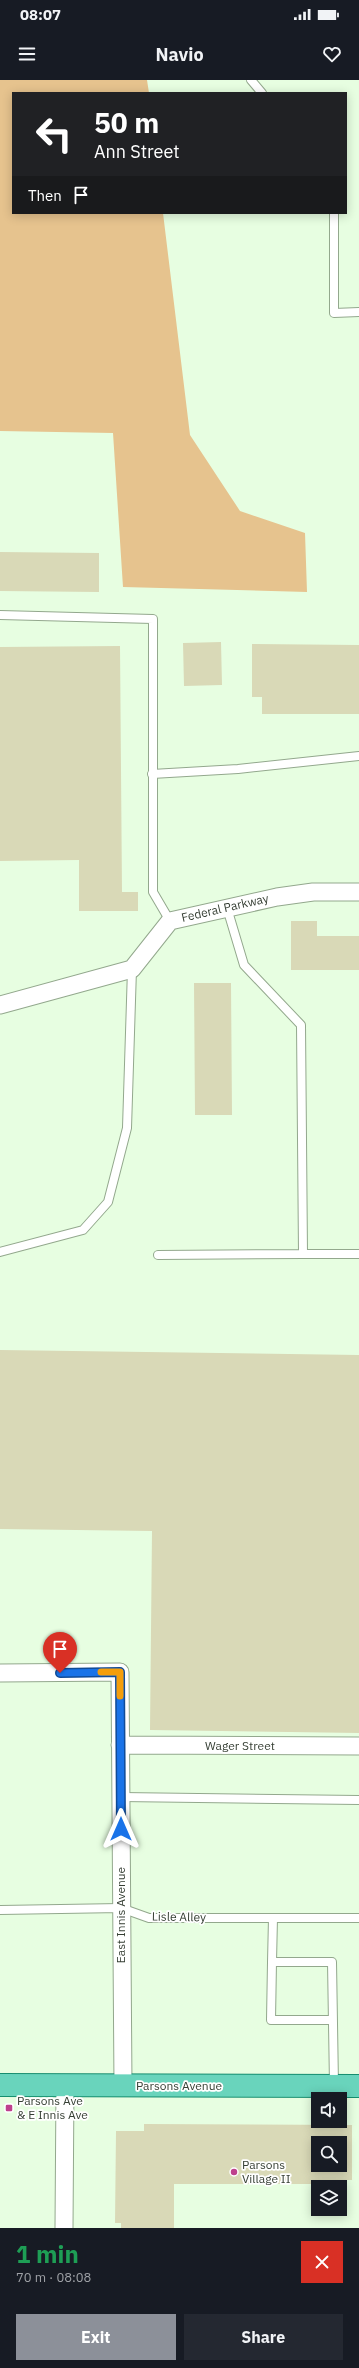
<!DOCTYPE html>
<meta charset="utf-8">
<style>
:root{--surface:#171b24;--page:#242831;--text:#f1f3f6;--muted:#9ea1a6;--accent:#8c9099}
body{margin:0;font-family:"IBM Plex Sans",sans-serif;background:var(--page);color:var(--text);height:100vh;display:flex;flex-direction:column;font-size:15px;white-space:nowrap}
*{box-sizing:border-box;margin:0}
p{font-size:13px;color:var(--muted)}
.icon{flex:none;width:22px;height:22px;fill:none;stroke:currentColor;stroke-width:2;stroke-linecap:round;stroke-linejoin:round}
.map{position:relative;height:2148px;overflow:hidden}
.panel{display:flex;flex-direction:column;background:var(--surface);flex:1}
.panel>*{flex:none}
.top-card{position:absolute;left:12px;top:12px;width:335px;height:122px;border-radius:0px;box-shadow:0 2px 10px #0003;background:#202124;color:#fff;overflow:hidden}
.tools{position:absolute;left:311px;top:2012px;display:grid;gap:8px}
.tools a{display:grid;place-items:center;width:36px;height:36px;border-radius:0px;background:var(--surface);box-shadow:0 2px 10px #0003;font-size:20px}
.pin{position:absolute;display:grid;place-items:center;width:34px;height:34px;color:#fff;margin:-41px -17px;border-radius:50% 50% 50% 0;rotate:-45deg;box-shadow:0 0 4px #0007}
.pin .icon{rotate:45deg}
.me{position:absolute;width:44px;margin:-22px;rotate:0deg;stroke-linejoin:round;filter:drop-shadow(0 0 3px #0008)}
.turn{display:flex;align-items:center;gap:14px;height:84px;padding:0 16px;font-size:18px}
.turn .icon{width:52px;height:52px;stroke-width:2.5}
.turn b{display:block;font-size:28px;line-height:34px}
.then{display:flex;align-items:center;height:38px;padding:0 16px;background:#0003;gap:8px;font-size:15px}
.round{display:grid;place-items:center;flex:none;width:42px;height:42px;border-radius:0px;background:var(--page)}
.head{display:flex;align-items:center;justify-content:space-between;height:68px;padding:0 16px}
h1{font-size:24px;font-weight:700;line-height:30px;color:#1e9e55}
.cta{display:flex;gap:8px;margin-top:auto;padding:8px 16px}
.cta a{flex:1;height:46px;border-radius:0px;background:var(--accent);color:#fff;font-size:16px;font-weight:700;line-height:46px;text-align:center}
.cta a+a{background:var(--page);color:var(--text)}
.status{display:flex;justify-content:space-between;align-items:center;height:28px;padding:0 20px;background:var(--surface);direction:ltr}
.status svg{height:11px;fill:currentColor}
header{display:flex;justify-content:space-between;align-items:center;height:52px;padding:0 16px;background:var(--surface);font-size:18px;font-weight:700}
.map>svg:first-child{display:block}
</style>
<div class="status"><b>08:07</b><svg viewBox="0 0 49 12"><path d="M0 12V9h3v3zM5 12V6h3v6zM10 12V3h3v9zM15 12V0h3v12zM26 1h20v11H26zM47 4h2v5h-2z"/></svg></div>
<header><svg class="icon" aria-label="menu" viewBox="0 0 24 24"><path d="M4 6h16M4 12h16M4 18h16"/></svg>Navio<svg class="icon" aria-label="heart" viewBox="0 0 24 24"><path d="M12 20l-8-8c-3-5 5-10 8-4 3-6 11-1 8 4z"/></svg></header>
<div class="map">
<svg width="359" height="2148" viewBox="0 0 359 2148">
<rect width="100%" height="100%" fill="#e7fee1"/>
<path fill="#e6c38e" d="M0,0H147L149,13H13V133H163L190,355L240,431L305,453L307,512L123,507L113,353L0,351Z"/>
<path fill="#d9d9b7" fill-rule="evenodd" d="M0,472L99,473V512L0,511Z
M221,562L222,605L184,606L183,563Z
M252,564L359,565V634H262V617H252Z
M120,566L122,812H138V831H79V780L0,781V567Z
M291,841H317V856H359V890H291Z
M194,903H231L232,1035H195Z
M0,1270L359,1275V1653L150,1650L152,1451L0,1449Z
M144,2044L352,2045V2100H343V2104H174V2148H121V2143H115L116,2051H144ZM318,2063H340V2085H318Z"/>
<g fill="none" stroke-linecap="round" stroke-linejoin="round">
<g stroke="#93a88d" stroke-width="10">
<path id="lane" d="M251,0L262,13
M334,133V233L359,232
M0,535L153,539V812L170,841
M152,694L238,689L359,676
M227,828L244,885L301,945L303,1174H359
M0,1172L83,1150L108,1122L127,1048L132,889
M158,1175L303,1174
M121,1717L359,1720
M0,1830L121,1828L149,1838H359
M273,1838L272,1882H332L334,2005
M272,1882L271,1940H332"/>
</g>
<g stroke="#93a88d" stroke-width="19">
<path id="street" d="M0,925L132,889L170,841L277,817L313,812H359
M0,1593L120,1592L123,2006
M120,1665L359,1666
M64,2148L65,2005"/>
</g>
<g stroke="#168e6f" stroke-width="24">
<path id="primary" d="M0,2005L359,2006"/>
</g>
<use href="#lane" stroke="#fff" stroke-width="8"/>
<use href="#street" stroke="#fff" stroke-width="17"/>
<use href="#primary" stroke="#69d4bc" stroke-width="22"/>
</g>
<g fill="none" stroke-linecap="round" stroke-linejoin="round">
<g stroke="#114b97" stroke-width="10">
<path id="route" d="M60,1593L120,1592L121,1749"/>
</g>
<use href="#route" stroke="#1a73e8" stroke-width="7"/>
<path stroke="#f59e0b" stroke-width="7" d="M101,1592H120V1616"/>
</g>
<g fill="#be408d" stroke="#fff" stroke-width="1.5">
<rect x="5" y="2024" width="8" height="8" rx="2"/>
<circle cx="234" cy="2092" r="4"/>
</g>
<g text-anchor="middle" stroke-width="3.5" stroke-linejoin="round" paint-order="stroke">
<g font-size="12" fill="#363f34" stroke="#fff">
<text transform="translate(225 828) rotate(-13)" y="4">Federal Parkway</text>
<text x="240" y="1670">Wager Street</text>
<text transform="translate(121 1835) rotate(-90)" y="4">East Innis Avenue</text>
<text transform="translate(179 1837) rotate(1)" y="4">Lisle Alley</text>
<text x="179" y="2010">Parsons Avenue</text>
</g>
<g font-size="12" fill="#363f34" stroke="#fff" text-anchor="start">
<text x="17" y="2025">Parsons Ave<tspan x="17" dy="14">&amp; E Innis Ave</tspan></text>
<text x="242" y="2089">Parsons<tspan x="242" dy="14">Village II</tspan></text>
</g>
</g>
</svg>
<div class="tools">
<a><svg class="icon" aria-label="sound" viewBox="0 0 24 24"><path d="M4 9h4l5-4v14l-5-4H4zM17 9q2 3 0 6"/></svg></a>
<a><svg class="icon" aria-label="search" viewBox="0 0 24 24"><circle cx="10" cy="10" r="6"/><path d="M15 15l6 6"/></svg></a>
<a><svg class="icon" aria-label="layers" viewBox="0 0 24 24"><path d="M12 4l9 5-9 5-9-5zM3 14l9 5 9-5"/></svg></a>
</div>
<div class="pin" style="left:60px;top:1593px;background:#d93025"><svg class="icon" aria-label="arrive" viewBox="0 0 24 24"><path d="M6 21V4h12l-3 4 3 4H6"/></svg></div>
<svg class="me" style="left:121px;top:1749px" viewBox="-20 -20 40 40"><path d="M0-17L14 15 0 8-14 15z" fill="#1a73e8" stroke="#fff" stroke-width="4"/></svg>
<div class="top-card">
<div class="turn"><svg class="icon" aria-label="left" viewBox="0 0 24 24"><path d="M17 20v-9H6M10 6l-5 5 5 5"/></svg><div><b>50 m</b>Ann Street</div></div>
<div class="then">Then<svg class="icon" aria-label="arrive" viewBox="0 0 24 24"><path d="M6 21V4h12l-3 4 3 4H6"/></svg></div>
</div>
</div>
<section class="panel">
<div class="head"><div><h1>1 min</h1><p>70 m · 08:08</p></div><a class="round" style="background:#d93025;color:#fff"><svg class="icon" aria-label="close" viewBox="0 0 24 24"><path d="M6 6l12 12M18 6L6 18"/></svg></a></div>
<div class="cta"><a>Exit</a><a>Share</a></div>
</section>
